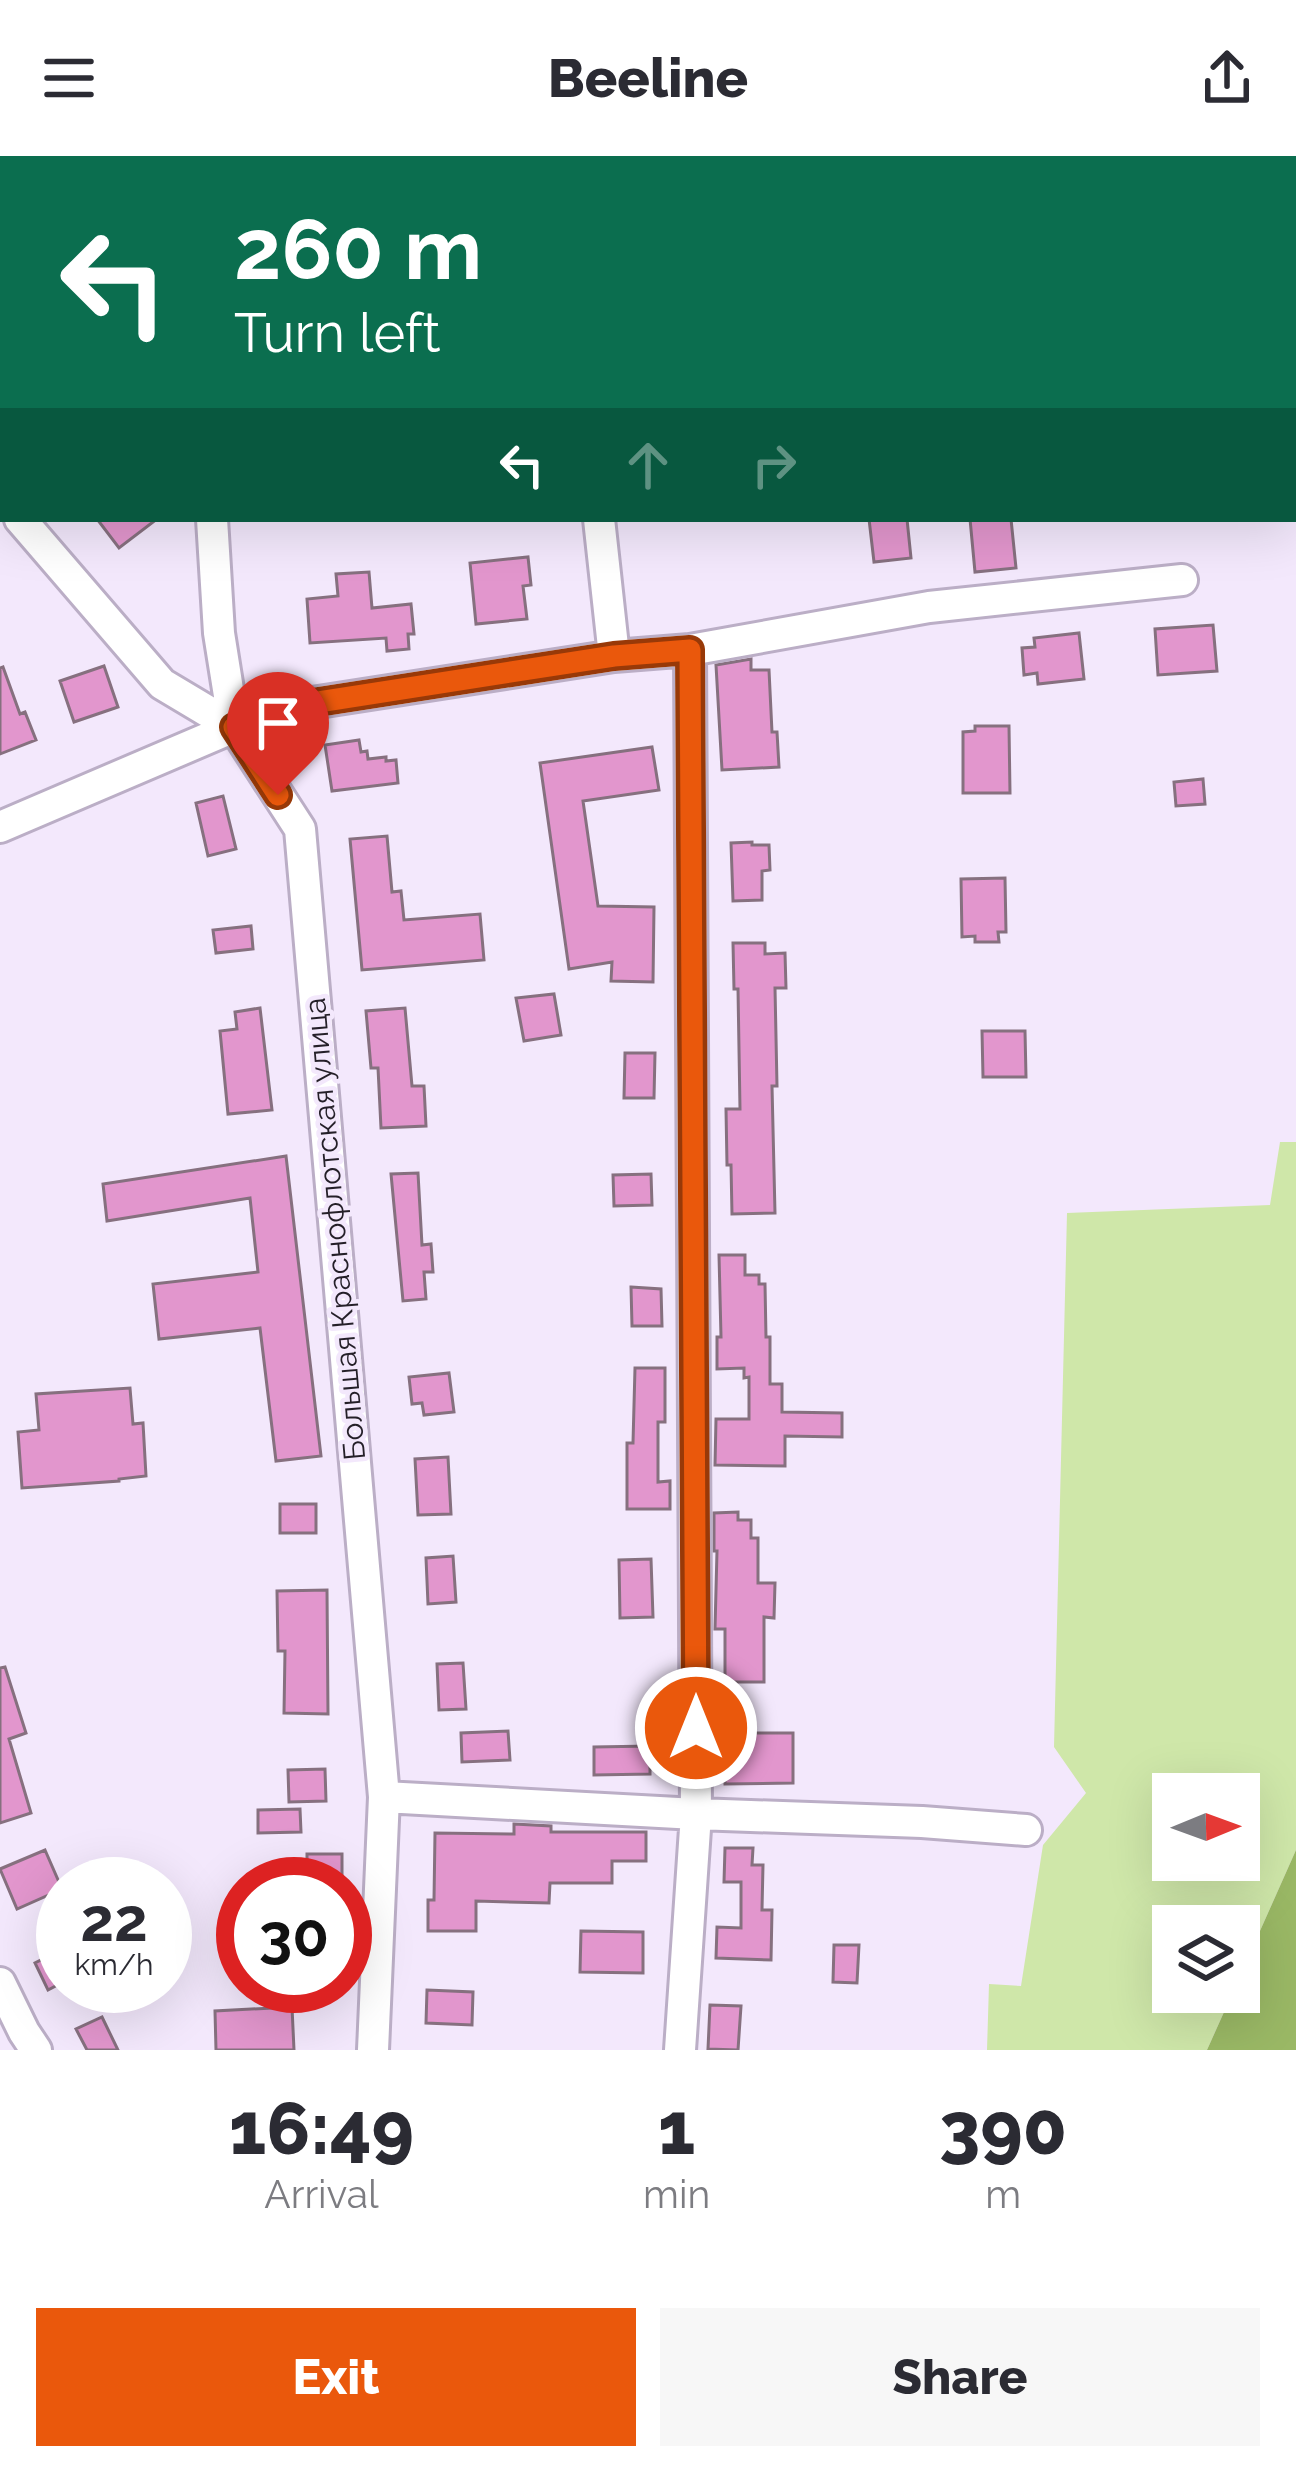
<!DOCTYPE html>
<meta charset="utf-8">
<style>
:root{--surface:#fff;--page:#f7f7f7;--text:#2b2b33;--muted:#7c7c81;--accent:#ea580c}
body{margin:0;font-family:Raleway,sans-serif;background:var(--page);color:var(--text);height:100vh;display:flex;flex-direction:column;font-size:45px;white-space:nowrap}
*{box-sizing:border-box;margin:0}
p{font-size:39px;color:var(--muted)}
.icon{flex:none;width:66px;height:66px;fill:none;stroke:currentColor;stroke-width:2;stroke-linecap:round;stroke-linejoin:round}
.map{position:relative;height:1894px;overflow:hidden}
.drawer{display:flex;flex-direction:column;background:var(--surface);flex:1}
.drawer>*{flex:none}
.guide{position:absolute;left:0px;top:0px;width:1296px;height:366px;box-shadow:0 12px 48px #0002;background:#0b6e4f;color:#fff;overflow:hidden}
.needle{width:78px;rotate:89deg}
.buttons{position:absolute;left:1152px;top:1617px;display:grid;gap:24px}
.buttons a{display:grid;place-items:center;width:108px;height:108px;border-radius:0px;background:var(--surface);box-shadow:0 12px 48px #0002;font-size:60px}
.speed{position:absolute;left:36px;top:1701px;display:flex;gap:24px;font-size:60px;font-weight:700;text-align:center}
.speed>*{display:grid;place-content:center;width:156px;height:156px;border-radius:50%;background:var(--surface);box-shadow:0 12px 48px #0002;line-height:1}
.speed small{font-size:30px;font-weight:400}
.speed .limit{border:18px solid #d22;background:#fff;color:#111}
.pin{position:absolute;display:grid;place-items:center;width:102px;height:102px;color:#fff;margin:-123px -51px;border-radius:50% 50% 50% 0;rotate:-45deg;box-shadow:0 0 12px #0007}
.pin .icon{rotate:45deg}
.me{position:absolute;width:132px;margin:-66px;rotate:0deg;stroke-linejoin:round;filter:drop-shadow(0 0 9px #0008)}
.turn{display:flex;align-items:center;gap:42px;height:252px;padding:0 36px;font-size:54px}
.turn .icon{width:156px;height:156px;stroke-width:2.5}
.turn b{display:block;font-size:84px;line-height:102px}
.lanes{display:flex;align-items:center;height:114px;padding:0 36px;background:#0003;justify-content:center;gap:60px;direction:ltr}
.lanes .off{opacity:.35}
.eta{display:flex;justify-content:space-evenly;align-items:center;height:204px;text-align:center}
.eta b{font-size:72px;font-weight:800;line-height:84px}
.primary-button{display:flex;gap:24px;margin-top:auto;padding:24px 36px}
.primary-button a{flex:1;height:138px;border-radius:0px;background:var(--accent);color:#fff;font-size:48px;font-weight:800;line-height:138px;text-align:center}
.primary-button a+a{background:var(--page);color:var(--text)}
header{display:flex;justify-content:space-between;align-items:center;height:156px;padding:0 36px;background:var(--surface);font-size:54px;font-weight:800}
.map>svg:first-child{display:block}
</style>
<header><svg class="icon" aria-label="menu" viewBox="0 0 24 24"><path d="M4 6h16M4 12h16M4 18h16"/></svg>Beeline<svg class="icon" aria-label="share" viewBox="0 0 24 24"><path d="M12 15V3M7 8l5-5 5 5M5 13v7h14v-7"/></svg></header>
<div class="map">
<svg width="1296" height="1894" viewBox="0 0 1296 1894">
<rect width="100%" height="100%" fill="#f3e8fc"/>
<path fill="#cfe7a9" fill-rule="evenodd" d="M801,0H1296V230L1293,229V3H802Z
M1280,986H1296V1694L1239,1822V1770H1173V1836H1233L1207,1894H987L989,1828L1021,1830L1043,1689L1086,1637L1054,1591L1067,1057L1270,1049ZM1173,1638H1239V1704H1173Z"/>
<path fill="#9ab865" d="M1296,1694V1894H1207L1233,1836H1239V1822Z"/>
<path fill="#e296cd" stroke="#86707f" stroke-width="3" d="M97,363H157L119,392Z
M869,363H907L911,402L874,406Z
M970,363H1011L1016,412L975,416Z
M528,401L531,429L523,430L527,463L476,468L470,407Z
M369,416L372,452L411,448L414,478H408L409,493L387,495L386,482L310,487L307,443L338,440L336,418Z
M1213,469L1217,515L1158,519L1155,473Z
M1079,477L1084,523L1038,528L1037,517L1024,519L1022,492L1035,491L1034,482Z
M751,503V514H769L772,576H777L779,611L722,614L716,509Z
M104,510L118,551L74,566L60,525Z
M3,511L20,558L25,556L36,584L0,598V512Z
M975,570H1009L1010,637H963V576L975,575Z
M359,584L361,596L367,595L368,603L386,601V605L396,604L398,627L332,635L325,589Z
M652,591L659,634L583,645L598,750L654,751L653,826L611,825L612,806L569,813L540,607Z
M1203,623L1205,648L1176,650L1174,626Z
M223,640L236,693L208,700L196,647Z
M387,680L392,736L401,735L404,764L480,758L484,804L362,814L350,683Z
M752,686V689H769L770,714L762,715V744L733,745L731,687Z
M1005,722L1006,776H998L999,786H975V780L962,781L961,723Z
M251,770L253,793L216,797L213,774Z
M733,787H765V798L785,797L786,832H775L777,930H772L775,1057L732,1058L731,1009H727L726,953H740L738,833H734Z
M554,838L561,879L524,885L516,842Z
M260,852L272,954L228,958L220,875L237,873L235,856Z
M405,852L412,930H424L426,970L381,972L378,912H371L366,855Z
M982,875H1025L1026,921H983Z
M625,897H655L654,942H624Z
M286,1000L321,1300L276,1305L260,1172L159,1183L153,1128L258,1116L250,1042L107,1065L103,1028Z
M418,1017L422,1089L431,1088L433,1116H424L426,1143L403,1145L391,1018Z
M651,1018L652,1049L614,1050L613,1019Z
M719,1099H745V1119H759V1128H765L766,1181H770V1228H782V1256L842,1257V1281L785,1280V1310L715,1309L716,1263H749V1221L744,1222V1212L717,1213V1181H721Z
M631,1131L661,1133L662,1170H632Z
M635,1212H665V1266H658V1326L670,1325V1353H627V1287H633Z
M449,1217L454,1256L424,1259L422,1247L412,1248L409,1221Z
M130,1232L133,1268L143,1267L146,1320L119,1323V1325L22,1332L18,1276L39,1274L36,1238Z
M448,1301L451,1358L418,1359L415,1303Z
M280,1348H316V1377H280Z
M738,1356V1364H751V1382H758V1427H775L774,1462L764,1461V1526H725V1473H715L717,1395H714V1357Z
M453,1400L456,1446L428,1448L426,1402Z
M651,1403L653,1461L620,1462L619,1404Z
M327,1434L328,1558L284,1557L285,1495H278L277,1435Z
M463,1507L466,1553L439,1554L437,1508Z
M5,1511L26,1577L9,1583L31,1657L0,1667V1512Z
M508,1575L510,1604L462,1606L461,1577Z
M724,1577H793V1627L725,1628Z
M650,1590V1618L594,1619V1591Z
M325,1613L326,1645L289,1646L288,1614Z
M300,1653L301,1676L258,1677V1654Z
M514,1668L551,1670V1676H646V1705H612V1727H550L549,1747L476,1745V1775H428V1744H434L435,1677L514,1678Z
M725,1692H753L752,1709H763L762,1754H772L771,1804L716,1802L717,1771L741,1772V1726H724Z
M45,1694L62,1733L17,1753L0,1713Z
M307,1698H342V1728H307Z
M581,1775L643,1776V1817L580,1816Z
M834,1789H859L857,1827L833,1826Z
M63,1793V1826L48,1834L35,1807Z
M427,1834L473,1836L472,1869L426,1867Z
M710,1849L741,1850L738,1894L708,1893Z
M292,1851L294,1894H216L215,1855Z
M102,1861L118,1894H87L76,1873Z"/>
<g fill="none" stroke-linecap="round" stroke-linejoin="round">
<g stroke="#bbaec6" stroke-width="36">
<path id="minor" d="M198,0V3
M562,0V3
M0,340L3,343
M20,363L162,528L234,571L300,673L384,1641L373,1894
M212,363L219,477L234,571
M599,363L614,500
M0,671L234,571L312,547L614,500L690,494L929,451L1182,424
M384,1641L696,1658L922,1666L1026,1674
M0,1827L24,1876L36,1894
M680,1894L696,1658L690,494"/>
</g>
<use href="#minor" stroke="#fff" stroke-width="30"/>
</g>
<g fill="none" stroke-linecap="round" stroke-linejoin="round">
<g stroke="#983908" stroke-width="30">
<path id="route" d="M278,639L234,571L312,547L614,500L690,494L696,1572"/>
</g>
<use href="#route" stroke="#ea580c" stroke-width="21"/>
</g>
<g text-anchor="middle" stroke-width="9" stroke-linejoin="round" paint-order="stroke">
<g font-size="30" fill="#241f28" stroke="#f3e8fc">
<text transform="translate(335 1073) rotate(-95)" y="10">Большая Краснофлотская улица</text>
</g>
</g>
</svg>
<div class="buttons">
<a><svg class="needle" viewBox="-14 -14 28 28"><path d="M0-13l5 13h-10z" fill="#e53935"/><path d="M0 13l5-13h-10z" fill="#7c7c81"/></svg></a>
<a><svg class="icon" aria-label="layers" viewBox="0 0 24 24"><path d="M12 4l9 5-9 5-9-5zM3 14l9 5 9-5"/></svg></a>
</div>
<div class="speed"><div>22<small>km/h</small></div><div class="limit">30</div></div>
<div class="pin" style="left:278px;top:639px;background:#d93025"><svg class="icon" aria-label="arrive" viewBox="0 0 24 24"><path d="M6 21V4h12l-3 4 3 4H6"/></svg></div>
<svg class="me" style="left:696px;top:1572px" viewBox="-20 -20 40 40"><circle r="17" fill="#ea580c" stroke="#fff" stroke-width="3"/><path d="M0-11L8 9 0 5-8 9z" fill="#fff"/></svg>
<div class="guide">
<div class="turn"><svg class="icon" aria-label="left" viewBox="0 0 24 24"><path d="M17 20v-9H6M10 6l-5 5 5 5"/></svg><div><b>260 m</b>Turn left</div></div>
<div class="lanes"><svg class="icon" aria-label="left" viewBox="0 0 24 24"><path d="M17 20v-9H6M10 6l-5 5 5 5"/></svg><svg class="icon off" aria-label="ahead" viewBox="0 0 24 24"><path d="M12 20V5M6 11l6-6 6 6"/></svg><svg class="icon off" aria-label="right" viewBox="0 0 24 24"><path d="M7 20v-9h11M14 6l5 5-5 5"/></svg></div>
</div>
</div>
<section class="drawer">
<div class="eta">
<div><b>16:49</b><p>Arrival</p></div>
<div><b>1</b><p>min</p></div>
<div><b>390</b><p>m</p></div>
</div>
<div class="primary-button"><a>Exit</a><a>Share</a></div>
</section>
